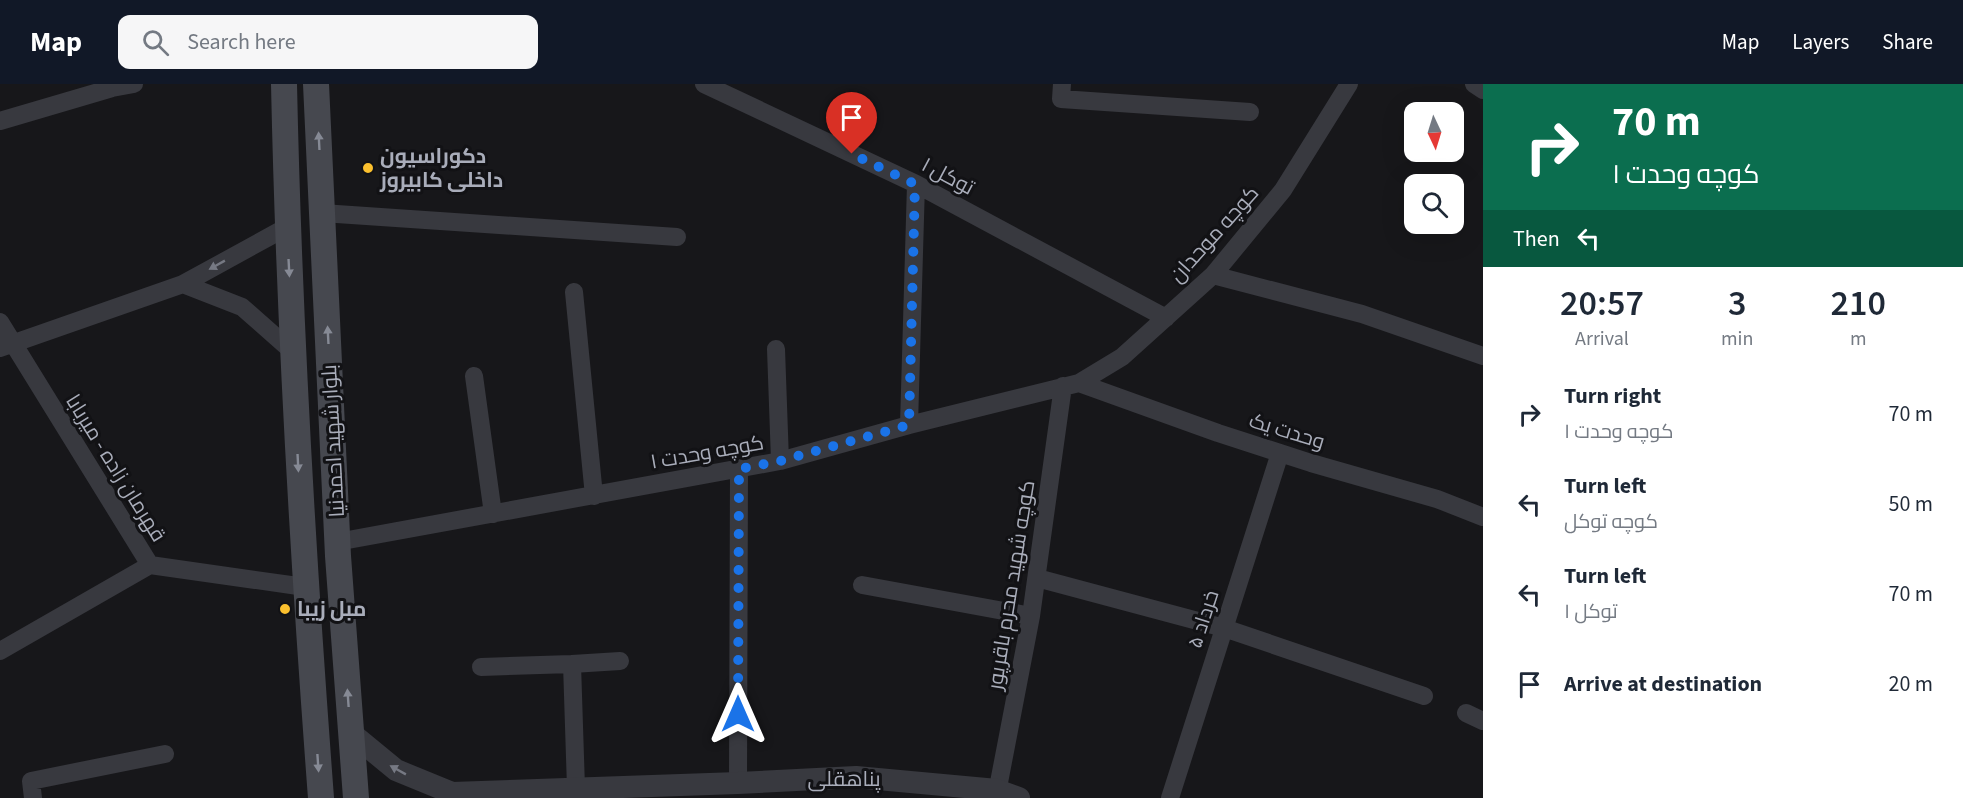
<!DOCTYPE html>
<meta charset="utf-8">
<style>
:root{--surface:#fff;--page:#f6f6f7;--text:#1f2937;--muted:#747a83;--accent:#111827}
body{margin:0;font-family:"Source Sans 3",Cairo,sans-serif;background:var(--page);color:var(--text);height:100vh;display:flex;flex-direction:column;font-size:22px;white-space:nowrap}
*{box-sizing:border-box;margin:0}
p{font-size:20px;color:var(--muted)}
.icon{flex:none;width:33px;height:33px;fill:none;stroke:currentColor;stroke-width:2;stroke-linecap:round;stroke-linejoin:round}
.map{position:relative;flex:1;overflow:hidden}
.details{display:flex;flex-direction:column;background:var(--surface);width:480px}
.details>*{flex:none}
.top-card{background:#0b6e4f;color:#fff;overflow:hidden}
.needle{width:39px;rotate:176deg}
.fabs{position:absolute;left:1404px;top:18px;display:grid;gap:12px}
.fabs a{display:grid;place-items:center;width:60px;height:60px;border-radius:12px;background:var(--surface);box-shadow:0 6px 24px #0002;font-size:30px}
.pin{position:absolute;display:grid;place-items:center;width:51px;height:51px;color:#fff;margin:-62px -26px;border-radius:50% 50% 50% 0;rotate:-45deg;box-shadow:0 0 6px #0007}
.pin .icon{rotate:45deg}
.me{position:absolute;width:66px;margin:-33px;rotate:0deg;stroke-linejoin:round;filter:drop-shadow(0 0 4px #0008)}
.turn{display:flex;align-items:center;gap:21px;height:126px;padding:0 30px;font-size:27px}
.turn .icon{width:78px;height:78px;stroke-width:2.5}
.turn b{display:block;font-size:42px;line-height:51px}
.then{display:flex;align-items:center;height:57px;padding:0 30px;background:#0003;gap:12px;font-size:22px}
.eta{display:flex;justify-content:space-evenly;align-items:center;height:102px;text-align:center}
.eta b{font-size:36px;font-weight:600;line-height:42px}
ul{padding:0;list-style:none}
li{display:flex;align-items:center;gap:18px;height:90px;padding:0 30px}
li div{flex:1}
li b{display:block;font-size:22px}
li em{font-style:normal}
header{display:flex;align-items:center;gap:36px;box-sizing:border-box;height:84px;padding:0 30px;background:var(--accent);color:#fff}
header strong{font-size:28px}
nav{display:flex;gap:33px;margin-inline-start:auto;font-size:21px}
.search{width:420px;height:54px;background:var(--page);display:flex;align-items:center;gap:15px;box-sizing:border-box;padding:0 21px;border-radius:12px;color:var(--muted);font-size:22px}
main{display:flex;flex:1;min-height:0}
.map>svg:first-child{display:block}
</style>
<header>
<strong>Map</strong>
<div class="search"><svg class="icon" aria-label="search" viewBox="0 0 24 24"><circle cx="10" cy="10" r="6"/><path d="M15 15l6 6"/></svg>Search here</div>
<nav><a>Map</a><a>Layers</a><a>Share</a></nav>
</header>
<main>
<div class="map">
<svg width="1483" height="714" viewBox="0 0 1483 714">
<rect width="100%" height="100%" fill="#17171a"/>
<g fill="none" stroke-linecap="round" stroke-linejoin="round">
<path stroke="#38393f" stroke-width="18" d="M704,0L916,100L1166,234
M1062,0L1061,15L1250,28
M1474,0L1483,6
M0,37L112,4L134,0
M322,129L677,153
M1213,191L1362,230L1483,272
M183,200L242,223L293,268
M574,208L594,412
M0,238L150,481L305,503
M0,264L183,200L287,143
M776,265L780,377
M474,292L493,430
M1079,299L1218,349L1311,379L1437,415L1483,433
M909,341L916,100
M337,458L780,377L909,341L1079,299L1122,273L1213,191L1283,106L1349,0
M1037,494L1224,544L1424,612
M862,501L1031,532
M0,567L150,481
M572,580L620,577
M481,583L572,580L576,704
M1466,629L1483,637
M738,699L739,385
M33,714L31,697L165,670
M996,714L1031,532L1063,302
M1170,714L1280,369"/>
<path stroke="#38393f" stroke-width="22" d="M351,649L396,686L452,709L738,699L856,693L997,706L1019,714"/>
<path stroke="#46484f" stroke-width="26" d="M284,0C289,238 303,476 321,714
M316,0L338,472L356,714"/>
</g>
<defs><path id="oneway-solid" d="M-6-.8H1V-3.2L6.5 0L1 3.2V.8H-6Z" transform="scale(1.5)"/></defs>
<g fill="#868a95">
<use href="#oneway-solid" transform="translate(319 57) rotate(-93)"/>
<use href="#oneway-solid" transform="translate(289 184) rotate(87)"/>
<use href="#oneway-solid" transform="translate(328 251) rotate(-93)"/>
<use href="#oneway-solid" transform="translate(298 379) rotate(87)"/>
<use href="#oneway-solid" transform="translate(348 614) rotate(-94)"/>
<use href="#oneway-solid" transform="translate(318 679) rotate(86)"/>
</g>
<g fill="#767983">
<use href="#oneway-solid" transform="translate(217 181) rotate(151)"/>
<use href="#oneway-solid" transform="translate(398 686) rotate(-151)"/>
</g>
<g fill="none" stroke-linecap="round" stroke-linejoin="round">
<path stroke="#1a73e8" stroke-width="10" stroke-dasharray="0 18" d="M738,630L739,385L780,377L909,341L915,100L852,70"/>
</g>
<g fill="#fbc02e" stroke="#121215" stroke-width="2">
<circle cx="368" cy="84" r="6"/>
<circle cx="285" cy="525" r="6"/>
</g>
<g text-anchor="middle" stroke-width="6" stroke-linejoin="round" paint-order="stroke">
<g font-size="21" font-weight="bold" fill="#a9adba" stroke="#121215" text-anchor="start">
<text x="380" y="79">دکوراسیون<tspan x="380" dy="24">داخلی کابیروز</tspan></text>
<text x="297" y="532">مبل زیبا</text>
</g>
<g font-size="21" fill="#a9adba" stroke="#121215">
<text transform="translate(948 92) rotate(28)" y="7">توکل ۱</text>
<text transform="translate(1214 150) rotate(-48)" y="7">کوچه موحدان</text>
<text transform="translate(1287 347) rotate(17)" y="7">وحدت یک</text>
<text transform="translate(333 357) rotate(-93)" y="7">بلوار شهید احمدنیا</text>
<text transform="translate(707 368) rotate(-10)" y="7">کوچه وحدت ۱</text>
<text transform="translate(116 384) rotate(58)" y="7">قهرمان زاده - میربابا</text>
<text transform="translate(1011 501) rotate(-81)" y="7">کوچه شهید محرم باقرپور</text>
<text transform="translate(1203 535) rotate(-72)" y="7">خرداد ۵</text>
<text x="844" y="702">پناهقلی</text>
</g>
</g>
</svg>
<div class="fabs">
<a><svg class="needle" viewBox="-14 -14 28 28"><path d="M0-13l5 13h-10z" fill="#e53935"/><path d="M0 13l5-13h-10z" fill="#747a83"/></svg></a>
<a><svg class="icon" aria-label="search" viewBox="0 0 24 24"><circle cx="10" cy="10" r="6"/><path d="M15 15l6 6"/></svg></a>
</div>
<div class="pin" style="left:852px;top:70px;background:#d93025"><svg class="icon" aria-label="arrive" viewBox="0 0 24 24"><path d="M6 21V4h12l-3 4 3 4H6"/></svg></div>
<svg class="me" style="left:738px;top:630px" viewBox="-20 -20 40 40"><path d="M0-17L14 15 0 8-14 15z" fill="#1a73e8" stroke="#fff" stroke-width="4"/></svg>
</div>
<section class="details">
<div class="top-card">
<div class="turn"><svg class="icon" aria-label="right" viewBox="0 0 24 24"><path d="M7 20v-9h11M14 6l5 5-5 5"/></svg><div><b>70 m</b>کوچه وحدت ۱</div></div>
<div class="then">Then<svg class="icon" aria-label="left" viewBox="0 0 24 24"><path d="M17 20v-9H6M10 6l-5 5 5 5"/></svg></div>
</div>
<div class="eta">
<div><b>20:57</b><p>Arrival</p></div>
<div><b>3</b><p>min</p></div>
<div><b>210</b><p>m</p></div>
</div>
<ul>
<li><svg class="icon" aria-label="right" viewBox="0 0 24 24"><path d="M7 20v-9h11M14 6l5 5-5 5"/></svg><div><b>Turn right</b><p>کوچه وحدت ۱</p></div><em>70 m</em></li>
<li><svg class="icon" aria-label="left" viewBox="0 0 24 24"><path d="M17 20v-9H6M10 6l-5 5 5 5"/></svg><div><b>Turn left</b><p>کوچه توکل</p></div><em>50 m</em></li>
<li><svg class="icon" aria-label="left" viewBox="0 0 24 24"><path d="M17 20v-9H6M10 6l-5 5 5 5"/></svg><div><b>Turn left</b><p>توکل ۱</p></div><em>70 m</em></li>
<li><svg class="icon" aria-label="arrive" viewBox="0 0 24 24"><path d="M6 21V4h12l-3 4 3 4H6"/></svg><div><b>Arrive at destination</b></div><em>20 m</em></li>
</ul>
</section>
</main>
